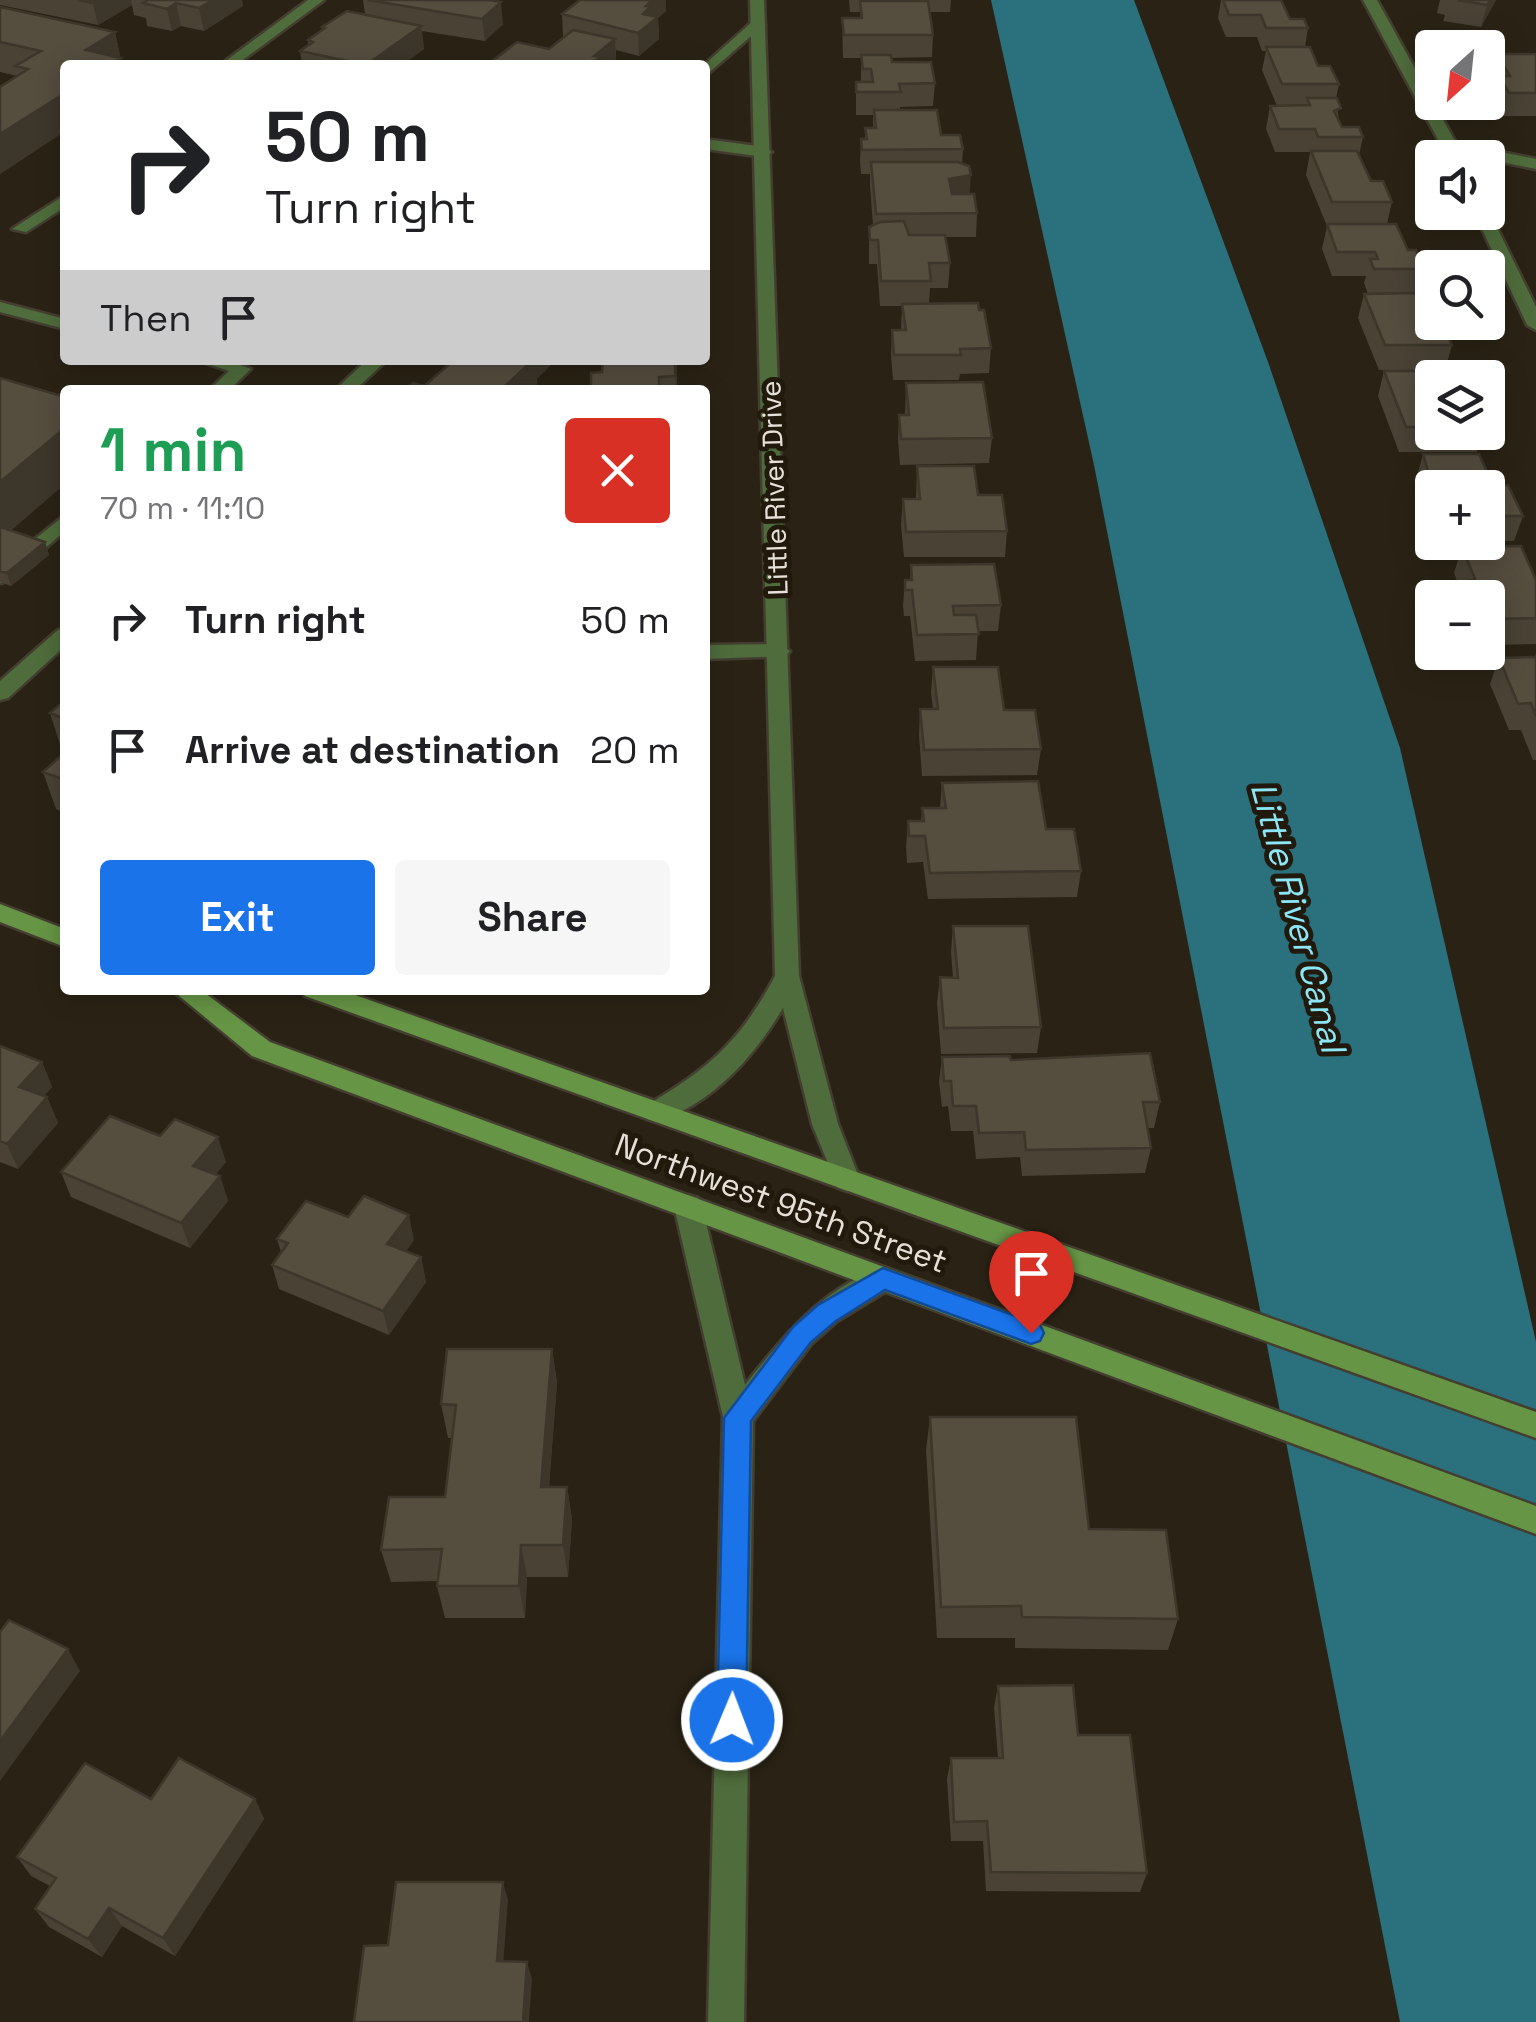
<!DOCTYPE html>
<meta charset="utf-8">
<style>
:root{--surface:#fff;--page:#f6f6f6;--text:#202124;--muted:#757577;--accent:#1a73e8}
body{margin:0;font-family:"Space Grotesk",sans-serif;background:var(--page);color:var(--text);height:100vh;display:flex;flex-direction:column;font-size:38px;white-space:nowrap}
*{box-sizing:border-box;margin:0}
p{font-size:32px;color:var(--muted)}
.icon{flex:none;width:55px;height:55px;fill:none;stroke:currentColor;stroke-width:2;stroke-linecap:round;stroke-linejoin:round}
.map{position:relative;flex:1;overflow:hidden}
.sheet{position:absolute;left:60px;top:385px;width:650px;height:610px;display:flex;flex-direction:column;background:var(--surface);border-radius:10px;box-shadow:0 5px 25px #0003}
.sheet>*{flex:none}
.guide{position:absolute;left:60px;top:60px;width:650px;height:305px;border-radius:10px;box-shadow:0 5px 25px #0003;background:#fff;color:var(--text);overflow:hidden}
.needle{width:65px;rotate:207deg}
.fabs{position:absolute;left:1415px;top:30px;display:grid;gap:20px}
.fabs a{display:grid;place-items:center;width:90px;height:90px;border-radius:10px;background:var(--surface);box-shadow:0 5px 25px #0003;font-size:50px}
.pin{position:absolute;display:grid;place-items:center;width:85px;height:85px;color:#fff;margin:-102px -42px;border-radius:50% 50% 50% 0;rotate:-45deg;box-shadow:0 0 10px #0007}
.pin .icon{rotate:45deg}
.me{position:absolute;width:110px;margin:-55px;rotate:1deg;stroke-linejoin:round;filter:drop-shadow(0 0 8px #0008)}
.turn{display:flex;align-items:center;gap:35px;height:210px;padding:0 40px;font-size:45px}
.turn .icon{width:130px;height:130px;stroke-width:2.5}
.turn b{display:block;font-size:70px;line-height:85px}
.then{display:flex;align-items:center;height:95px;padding:0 40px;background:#0003;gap:20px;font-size:38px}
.round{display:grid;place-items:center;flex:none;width:105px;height:105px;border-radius:10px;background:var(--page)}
.head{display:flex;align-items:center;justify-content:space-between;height:170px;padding:0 40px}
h1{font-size:60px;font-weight:800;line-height:75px;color:#1e9e55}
.button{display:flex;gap:20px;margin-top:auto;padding:20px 40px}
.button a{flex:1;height:115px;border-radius:10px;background:var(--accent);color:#fff;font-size:40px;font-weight:800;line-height:115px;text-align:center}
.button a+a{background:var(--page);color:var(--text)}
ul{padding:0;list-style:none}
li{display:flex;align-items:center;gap:30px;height:130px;padding:0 40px}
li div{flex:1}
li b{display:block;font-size:38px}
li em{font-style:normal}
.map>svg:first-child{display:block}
</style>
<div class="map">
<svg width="1536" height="2022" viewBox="0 0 1536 2022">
<rect width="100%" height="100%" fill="#2a2315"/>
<path fill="#2b707d" d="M991,0H1134L1268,362L1400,748L1536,1342V2022H1400L1094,465Z"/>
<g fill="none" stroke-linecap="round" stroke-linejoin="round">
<g stroke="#443e30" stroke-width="5">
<path id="service" d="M0,302L65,319V329L0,312Z
M197,360H227L251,369L229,390H209L229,371Z
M65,515V531L7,581L0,583V567Z
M779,644L790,651L786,656L705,659V645Z"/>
</g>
<g stroke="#443e30" stroke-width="5">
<path id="minor" d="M308,0H324L236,65H220Z
M1363,0H1377L1456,143L1536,159V169L1461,154L1464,158H1448Z
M753,21L765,24L705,76L704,65Z
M705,139L764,147L772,152L764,157L705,149Z
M65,195V207L26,232L12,229Z
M1488,209L1536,307V330L1527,325L1474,212H1488Z
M367,360H387L355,390H335Z
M65,629V646L8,698L0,700V681L58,630Z
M688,1195L698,1198L702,1206L745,1385C783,1337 822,1288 883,1267L893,1271L897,1279L893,1287L837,1321L812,1343L753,1421L744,2022H708L723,1417L674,1206L678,1198Z"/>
</g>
<g stroke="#443e30" stroke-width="5">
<path id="tertiary" d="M750,0H764L799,976L838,1124L860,1180L856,1188L847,1191L838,1188L812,1124L783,1008C754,1057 712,1104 656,1122L647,1119L643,1112L647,1105C709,1069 741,1040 775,976Z"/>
</g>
<g stroke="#443e30" stroke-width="5">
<path id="secondary" d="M0,904L65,929V947L0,922Z
M172,990H201L270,1042L1536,1506V1534L252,1056Z
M302,990H341L1536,1412V1438L305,996Z"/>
</g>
<use href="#service" fill="#4f6c3c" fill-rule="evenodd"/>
<use href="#minor" fill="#4f6c3c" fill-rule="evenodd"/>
<use href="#tertiary" fill="#4f6c3c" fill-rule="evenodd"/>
<use href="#secondary" fill="#669545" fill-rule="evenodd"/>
</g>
<path fill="#494235" d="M0,0H242L243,6L204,31L181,26L172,31L147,26L146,18L134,15L132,5L98,25L0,5Z
M363,0H489L503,24L485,41L422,31L424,49L402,65H302L300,51L308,45V40L322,30V27L365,14Z
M849,0H951L950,12H929L933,35L932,57L891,58L892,62L935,83L933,106L900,107V110L963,149L962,164L969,194L977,213L976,237H946L950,263L948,288H930L929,304L991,348L989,373L960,374L959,380H893L891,355L892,330H901L902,306H880L877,264H869V227L873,225L870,186V174H861L860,162L861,139H865V128H873V115H856V82H861V58H843L842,18H860V12H850Z
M1221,0H1282L1290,19L1308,28L1305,47L1318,66L1339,84L1336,98L1339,121L1342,127L1363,137L1359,155L1371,181L1392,202L1387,224L1424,269L1418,294H1415L1427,319L1452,345L1445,370H1379L1358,318L1364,294H1368L1364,283L1366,276H1332L1322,249L1327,226L1306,175L1310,152H1275L1266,129L1270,106H1277L1262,70L1266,51H1262L1257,37H1226L1218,18Z
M1440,0H1496L1481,27L1443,21L1445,15L1437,13Z
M0,7L115,32L122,65H65V131L0,174V87L17,76L0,72Z
M666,11L658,18L659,39L639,56L616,50V61L612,65H493L492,61L549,49L563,37L562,14Z
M1497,54H1536V116H1502L1493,99L1496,86L1491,77Z
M677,360V390H591L602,372Z
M1384,371L1432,378V432H1483L1477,452H1399L1378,396Z
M0,378L11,531L45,542L49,555L11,586L0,582Z
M906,383L992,438L989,463L900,465L898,440L899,415H905Z
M1423,454L1493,485L1523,516L1514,541H1488V488H1432V520L1430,513L1426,514L1416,480Z
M917,466L978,495L1007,531L1005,557H904L901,525L903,499H916Z
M1462,547L1536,580V644L1488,645V598H1464L1454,573Z
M911,565L1001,605L998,631H978L976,660L915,661L910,616H904L903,606L905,580H910Z
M1536,653V760H1533L1521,730H1509L1490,684L1499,658L1535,657Z
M933,667L1004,710L1041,749L1037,775L922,776L919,735L920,709H933L931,693Z
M65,700V752L62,751L50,713Z
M65,752V813L56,809L43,772Z
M942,783L1046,829L1081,871L1077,897L928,899L923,862L907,863L906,847L908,821H921L922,808H940Z
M953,926L1041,1027L1037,1053L941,1054L937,1003L940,977L953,978L951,952Z
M0,1046L42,1062L52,1087L44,1096L47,1097L58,1123L18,1169L0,1162Z
M942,1057L1011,1060L1160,1102L1154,1128H1147L1151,1148L1145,1173L1022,1176L1020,1157L976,1159L973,1131H951L948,1106L942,1107L939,1082Z
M226,1162L215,1175L220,1176L228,1201L190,1248L71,1197L61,1172Z
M348,1217L414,1240L406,1251L421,1257L426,1282L389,1335L279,1289L272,1265L281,1252L277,1239Z
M552,1349L557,1383L549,1487H567L572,1519L568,1577H527L525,1618H445L437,1586V1581L391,1582L381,1550L445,1497L452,1438H448L441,1404Z
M930,1417L1089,1529L1178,1619L1168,1650L1015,1648V1638H937L926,1450Z
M998,1686L1078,1735L1147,1873L1140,1892L986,1891L983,1841H951L947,1779L951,1758H998L994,1707Z
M151,1799H255L264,1819L175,1956L122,1926L102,1957L49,1927L35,1909L50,1886L31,1876L17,1857Z"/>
<path fill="#3c362b" d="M98,0H131L132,5L98,25L93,3Z
M213,0H242L243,6L204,31L199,8Z
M652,0H666V11L658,18L659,39L639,56L638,33L643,14L646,6Z
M1490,0H1496L1481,27L1487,5Z
M501,2L503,24L485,41L482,19Z
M176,3L181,26L172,31L167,9Z
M421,26L424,49L402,65H366Z
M115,32L122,65H90L86,50Z
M615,39L616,61L612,65H590L594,56Z
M65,93V131L0,174V134Z
M971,175L969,199L948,203L949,179Z
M522,360H556L537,379L538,390H501Z
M675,360H677V390H676Z
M65,428V484L0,540V482Z
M45,542L49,555L11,586L7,573Z
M42,1062L52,1087L30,1112L19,1087Z
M47,1097L58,1123L18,1169L7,1144Z
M218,1137L226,1162L202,1191L193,1166Z
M220,1176L228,1201L190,1248L181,1223Z
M409,1215L414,1240L393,1268L387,1244Z
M421,1257L426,1282L389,1335L383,1311Z
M552,1349L557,1383L546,1520L541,1487Z
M567,1487L572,1519L568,1577L563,1545Z
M521,1545L527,1577L525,1618L519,1586Z
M68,1649L80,1671L0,1781V1741Z
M255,1799L264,1819L175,1956L163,1938Z
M503,1882L508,1900L502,1979L497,1961Z
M109,1908L122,1926L102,1957L88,1939Z
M527,1962L532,1979L529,2022H523Z"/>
<path fill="#554d3e" stroke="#3c362b" stroke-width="2.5" d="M78,0H98L93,3Z
M148,0H213L199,8L176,3L167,9L143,3Z
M368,0H489L501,2L482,19Z
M580,0H652L646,6H651L643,14L658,17L638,33L562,14Z
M1223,0H1281L1290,19H1304L1308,28H1266L1261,15H1229Z
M1458,0H1490L1487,5Z
M860,1H928L933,35H844L842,18H862Z
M0,7L115,32L86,50L121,58L109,65H65V93L0,134V87L28,69L15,66L41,51L0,42Z
M347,11L421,26L366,65L300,51L313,42L308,40L325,28L322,27Z
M573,30L615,39L594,56L600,57L590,65H509L492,61L517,42L549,49Z
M1266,47H1310L1318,66H1330L1339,84H1282Z
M1497,54H1536V93H1509L1499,76H1510Z
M861,55H891L892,62H931L935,83L899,84L901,92H856V82H873L871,69H863Z
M1307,98H1337L1341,108L1334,111L1342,127H1359L1363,137H1318L1315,129H1279L1270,106L1310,105Z
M874,110H937L941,135H960L963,149L862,150L861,139H867L865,128H876Z
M1311,151H1357L1371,181H1383L1392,202H1332Z
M871,162H958L969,166L971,175L949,179L952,194H974L977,213L876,214Z
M904,221L909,235H945L950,263H929L931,281H881L878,240H870L869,227L880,222Z
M1327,224H1396L1408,250H1416L1424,269H1374L1370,259H1378L1375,252H1337Z
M1415,293L1427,319H1432V322H1442L1452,345H1385L1364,294Z
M978,303L979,310H984L991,348L960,349L961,355H894L892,330H906L902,304Z
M454,360H533L501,390H405L413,383L424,386Z
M603,360H675V376L659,377V390H591V373L602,372Z
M1384,371H1461L1464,378H1432V427H1406Z
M0,378L65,397V428L0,482Z
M983,382L992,438L901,439L899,415H909L906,383Z
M1423,454H1479L1493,485H1508L1523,516H1488V488H1433Z
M917,466H974L978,495H1002L1007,531L906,532L903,499H920Z
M0,527L45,542L7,573L0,571Z
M1521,546L1536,580V618L1491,619L1488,610V598H1482L1478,586H1473L1470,580L1475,579L1462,547Z
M994,564L1001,605L953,606L954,615H976L979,634L917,635L912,590H905V580H912L911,565Z
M1536,657V716L1531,703L1518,704L1499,658Z
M933,667H998L1004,710H1035L1041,749L924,750L920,709H938Z
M65,700V719L50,713Z
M65,752V780L43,772Z
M1038,781L1046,829H1074L1081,871L930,873L925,836H909L908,821H924L922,808H946L942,783Z
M953,926H1028L1041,1027L944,1028L940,977L958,978Z
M0,1046L42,1062L19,1087L47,1097L7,1144L0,1141Z
M1150,1053L1160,1102H1143L1151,1148L1026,1150L1024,1132L979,1133L976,1106H953L951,1081H944L942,1057L1010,1056L1011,1060Z
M110,1116L160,1136L175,1119L218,1137L193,1166L220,1176L181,1223L61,1172Z
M364,1196L409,1215L387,1244L421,1257L383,1311L272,1265L288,1243L277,1239L306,1201L348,1217Z
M447,1349H552L541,1487H567L563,1545H521L519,1586H437L442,1549L381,1550L389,1497H445L456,1405L441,1404Z
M930,1417H1076L1089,1529L1166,1530L1178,1619L1022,1617L1021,1606L941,1607Z
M9,1620L68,1649L0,1741V1632Z
M1073,1685L1078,1735H1130L1147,1873L991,1872L987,1821L954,1822L951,1758H1003L998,1686Z
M179,1758L255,1799L163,1938L109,1908L88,1939L35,1909L56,1878L17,1857L85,1763L151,1799Z
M396,1882H503L497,1961L527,1962L523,2022H354L364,1946L388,1945Z"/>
<path fill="#1a73e8" stroke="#114b97" stroke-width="2.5" d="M883,1268L1040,1325L1044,1333L1040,1341L1031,1344L885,1290L836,1321L811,1342L751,1421L746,1720L742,1730L732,1734L721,1730L717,1720L724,1418L793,1327L818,1305Z"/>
<g text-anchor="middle" stroke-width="10" stroke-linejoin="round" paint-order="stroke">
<g font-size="28" fill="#e6e1d8" stroke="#211a0c">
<text transform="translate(774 488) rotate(-92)" y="10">Little River Drive</text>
</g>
<g font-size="32" fill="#e6e1d8" stroke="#211a0c">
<text transform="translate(781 1203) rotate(20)" y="11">Northwest 95th Street</text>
</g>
<g font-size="35" font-style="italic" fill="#8ce6f7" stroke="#211a0c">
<text transform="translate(1298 917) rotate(75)" y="12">Little River Canal</text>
</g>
</g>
</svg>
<div class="fabs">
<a><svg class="needle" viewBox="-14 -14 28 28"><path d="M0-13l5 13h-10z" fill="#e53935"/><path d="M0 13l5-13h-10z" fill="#757577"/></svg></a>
<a><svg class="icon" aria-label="sound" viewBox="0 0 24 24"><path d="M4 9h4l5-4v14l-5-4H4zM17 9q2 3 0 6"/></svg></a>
<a><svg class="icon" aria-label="search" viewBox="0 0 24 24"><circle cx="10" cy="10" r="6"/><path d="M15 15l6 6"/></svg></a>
<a><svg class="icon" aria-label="layers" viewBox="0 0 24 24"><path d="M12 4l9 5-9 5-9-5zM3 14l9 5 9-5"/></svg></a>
<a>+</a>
<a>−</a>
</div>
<div class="pin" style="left:1031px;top:1333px;background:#d93025"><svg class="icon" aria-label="arrive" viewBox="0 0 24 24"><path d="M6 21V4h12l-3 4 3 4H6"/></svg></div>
<svg class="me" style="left:732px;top:1720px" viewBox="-20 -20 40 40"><circle r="17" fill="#1a73e8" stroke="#fff" stroke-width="3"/><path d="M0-11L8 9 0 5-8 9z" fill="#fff"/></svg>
<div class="guide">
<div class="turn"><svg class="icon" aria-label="right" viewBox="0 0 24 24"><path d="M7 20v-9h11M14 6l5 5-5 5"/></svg><div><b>50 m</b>Turn right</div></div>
<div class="then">Then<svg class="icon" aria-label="arrive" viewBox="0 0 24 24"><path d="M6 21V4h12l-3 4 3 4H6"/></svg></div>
</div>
<section class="sheet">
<div class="head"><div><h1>1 min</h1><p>70 m · 11:10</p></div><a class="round" style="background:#d93025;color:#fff"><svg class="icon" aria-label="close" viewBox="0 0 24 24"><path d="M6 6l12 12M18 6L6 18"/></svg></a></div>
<ul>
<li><svg class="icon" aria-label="right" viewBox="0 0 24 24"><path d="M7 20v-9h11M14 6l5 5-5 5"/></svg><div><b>Turn right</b></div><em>50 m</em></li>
<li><svg class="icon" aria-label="arrive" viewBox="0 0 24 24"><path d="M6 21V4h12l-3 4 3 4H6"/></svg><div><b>Arrive at destination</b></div><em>20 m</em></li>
</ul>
<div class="button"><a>Exit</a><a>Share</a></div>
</section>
</div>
